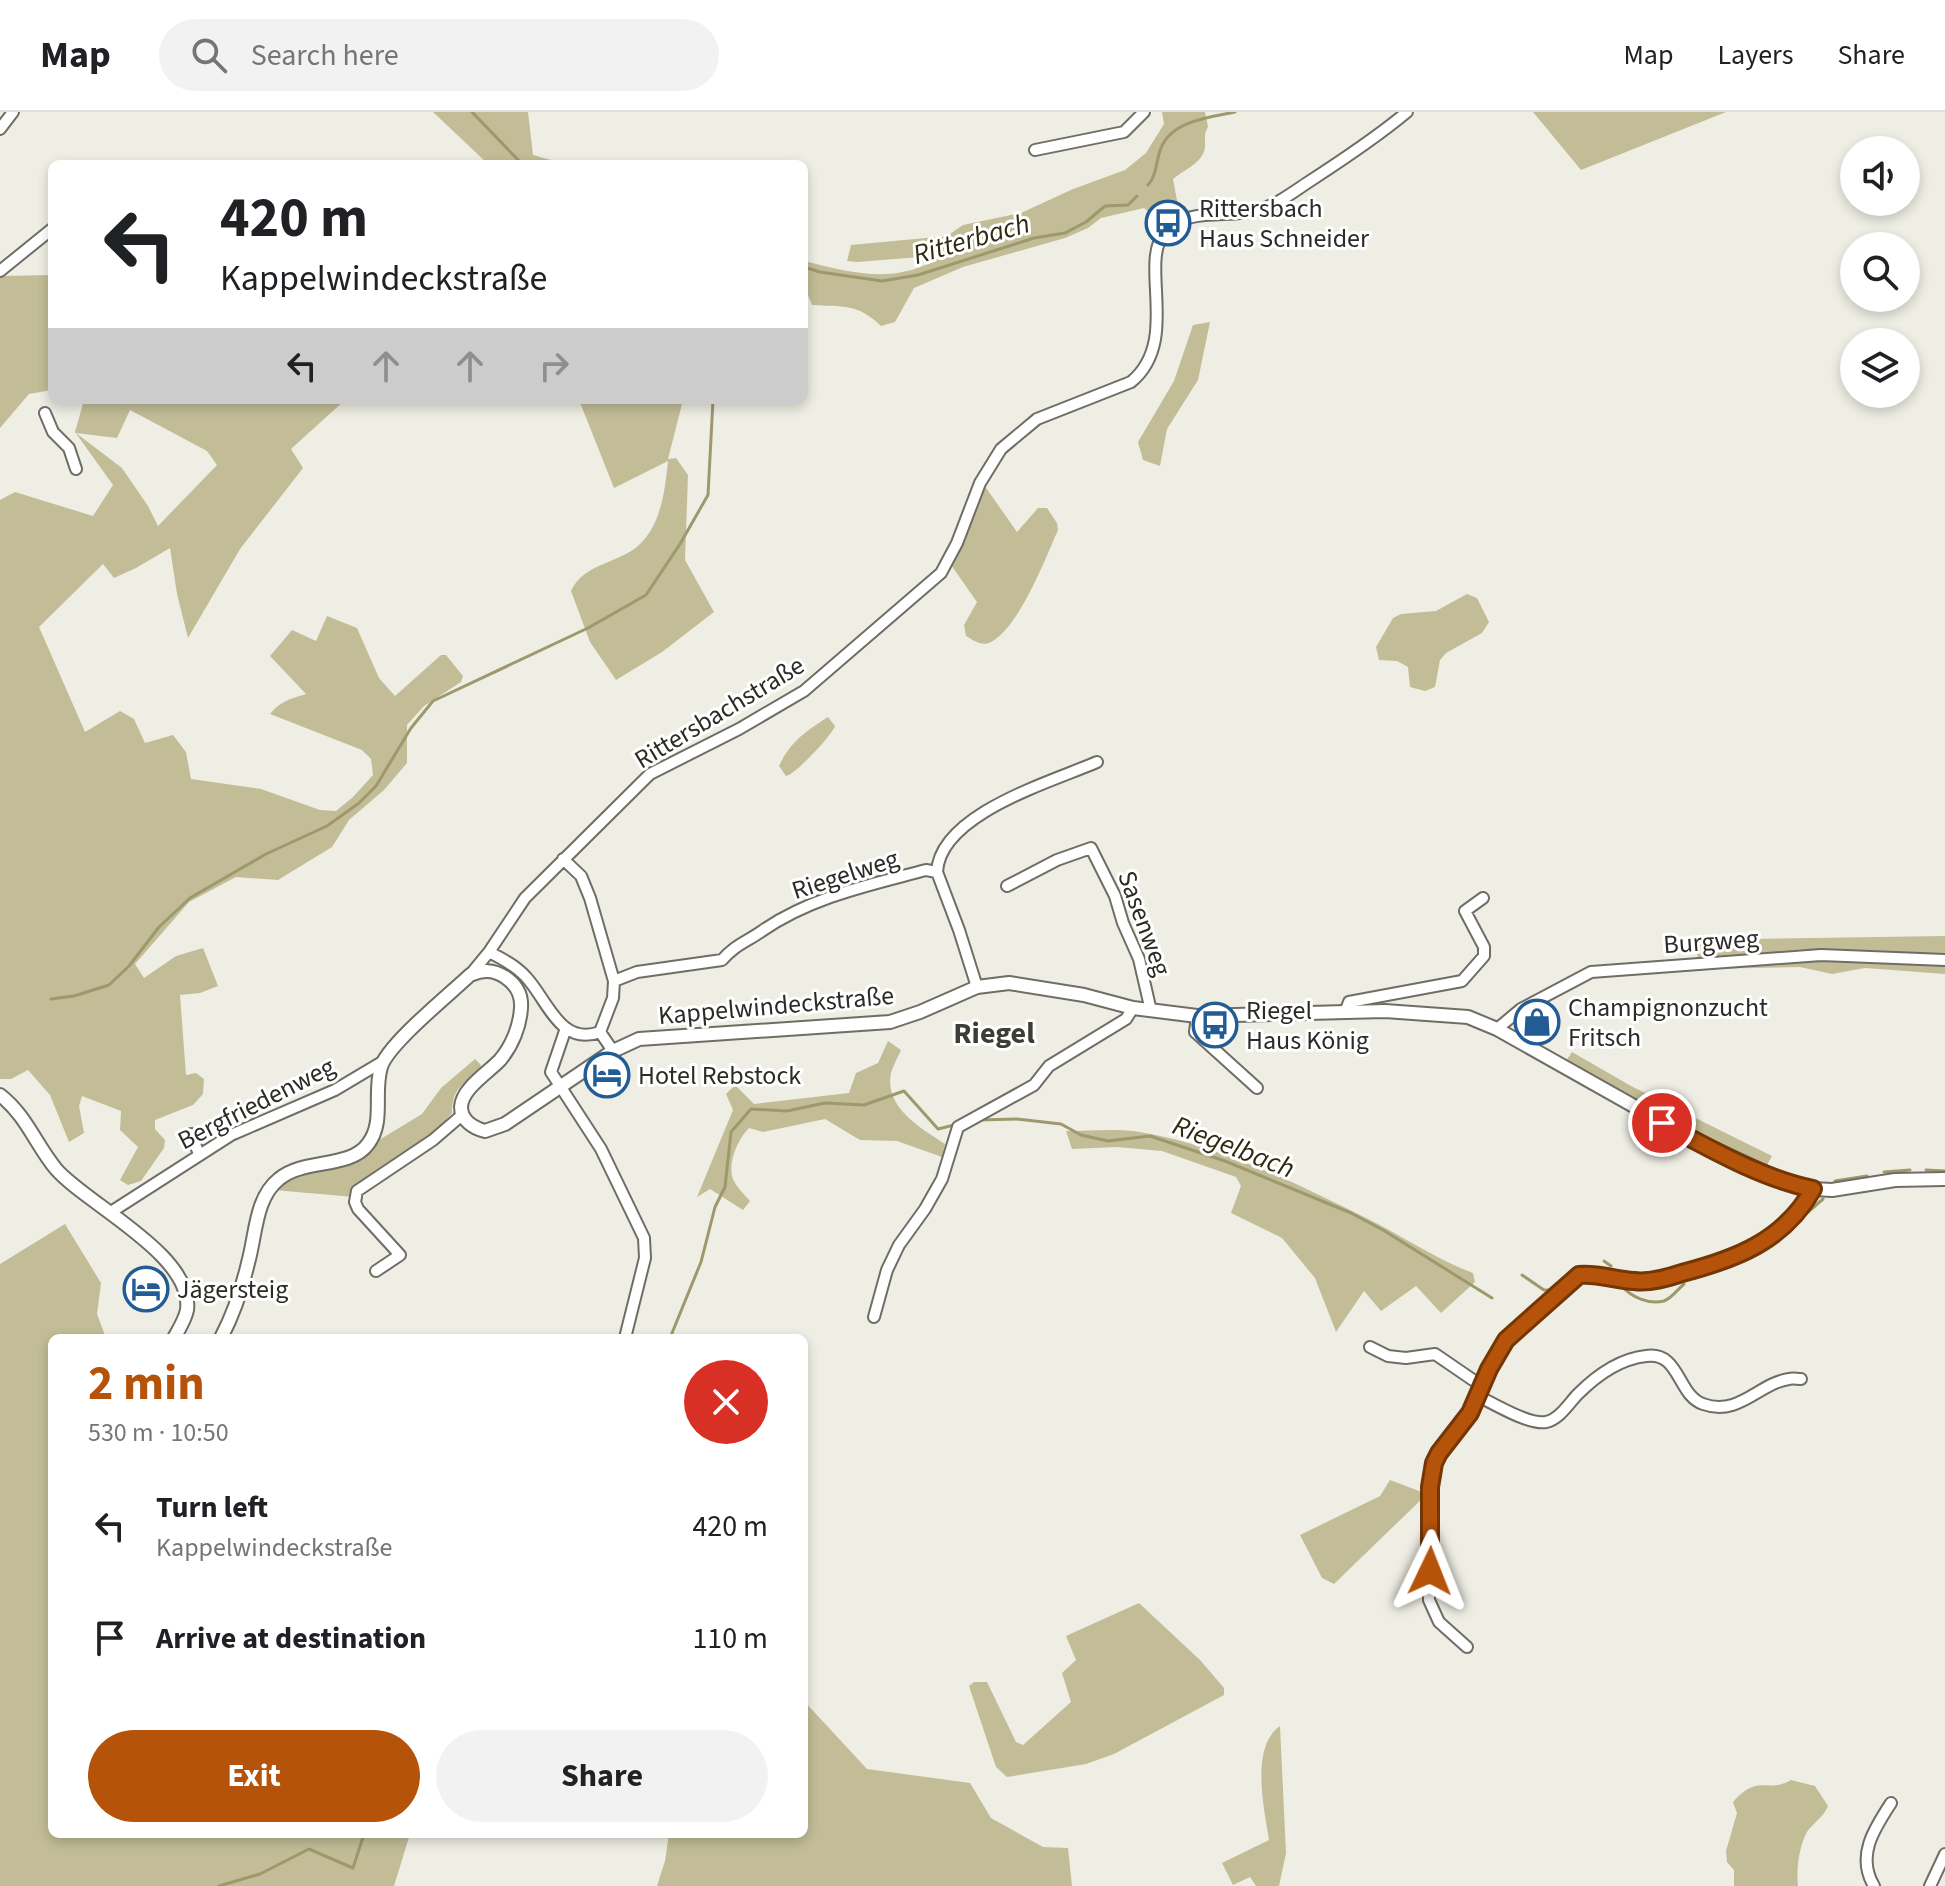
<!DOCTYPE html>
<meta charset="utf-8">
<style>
:root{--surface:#fff;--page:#f2f2f2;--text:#202124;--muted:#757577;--line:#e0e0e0;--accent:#b45309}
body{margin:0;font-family:"Source Sans 3",sans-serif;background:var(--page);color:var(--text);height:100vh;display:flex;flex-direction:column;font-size:30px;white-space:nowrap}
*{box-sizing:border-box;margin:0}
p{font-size:26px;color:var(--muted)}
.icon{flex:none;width:44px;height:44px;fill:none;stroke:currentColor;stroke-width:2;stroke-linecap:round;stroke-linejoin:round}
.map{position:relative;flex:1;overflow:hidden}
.drawer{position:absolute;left:48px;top:1222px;width:760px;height:504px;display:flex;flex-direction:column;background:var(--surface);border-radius:12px;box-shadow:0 4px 12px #0003}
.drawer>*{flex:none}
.top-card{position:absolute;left:48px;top:48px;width:760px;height:244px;border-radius:12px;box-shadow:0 4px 12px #0003;background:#fff;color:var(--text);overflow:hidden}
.tools{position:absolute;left:1840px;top:24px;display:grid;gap:16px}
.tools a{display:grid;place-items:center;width:80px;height:80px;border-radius:50%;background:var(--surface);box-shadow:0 4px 12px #0003;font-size:40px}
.pin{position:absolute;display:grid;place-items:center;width:68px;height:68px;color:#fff;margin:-34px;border:4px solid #fff;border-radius:50%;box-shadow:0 2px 8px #0007}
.me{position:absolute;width:88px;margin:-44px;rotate:2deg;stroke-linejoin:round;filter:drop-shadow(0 0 6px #0008)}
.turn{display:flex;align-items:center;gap:28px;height:168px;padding:0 40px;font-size:36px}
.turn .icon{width:104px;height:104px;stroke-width:2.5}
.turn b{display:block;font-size:56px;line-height:68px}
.lanes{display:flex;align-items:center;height:76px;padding:0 40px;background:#0003;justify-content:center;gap:40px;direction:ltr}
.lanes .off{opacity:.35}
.round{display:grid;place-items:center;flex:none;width:84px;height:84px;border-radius:42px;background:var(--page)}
.overview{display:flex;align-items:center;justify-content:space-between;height:136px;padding:0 40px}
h1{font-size:48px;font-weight:700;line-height:60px;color:var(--accent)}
.primary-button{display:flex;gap:16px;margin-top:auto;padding:16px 40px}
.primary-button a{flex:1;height:92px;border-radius:48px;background:var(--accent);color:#fff;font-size:32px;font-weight:700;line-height:92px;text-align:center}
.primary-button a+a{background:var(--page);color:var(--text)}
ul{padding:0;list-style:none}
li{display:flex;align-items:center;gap:24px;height:112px;padding:0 40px}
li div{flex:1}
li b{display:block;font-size:30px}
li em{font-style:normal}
header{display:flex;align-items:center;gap:48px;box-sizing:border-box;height:112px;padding:0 40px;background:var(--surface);border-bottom:2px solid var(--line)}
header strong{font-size:38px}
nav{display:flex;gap:44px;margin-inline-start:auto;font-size:28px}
.search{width:560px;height:72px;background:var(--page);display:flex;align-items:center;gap:20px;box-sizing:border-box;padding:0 28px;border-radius:44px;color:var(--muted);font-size:30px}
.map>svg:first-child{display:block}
</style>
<header>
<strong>Map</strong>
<div class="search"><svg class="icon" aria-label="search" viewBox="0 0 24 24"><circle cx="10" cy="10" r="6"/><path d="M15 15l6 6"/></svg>Search here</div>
<nav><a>Map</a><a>Layers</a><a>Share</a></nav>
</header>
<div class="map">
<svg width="1945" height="1774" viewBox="0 0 1945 1774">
<rect width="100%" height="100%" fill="#efeee4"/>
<path fill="#c2bd97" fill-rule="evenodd" d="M433,0H528L533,43L565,52H488Z
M1162,0H1205L1208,15C1202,24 1207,31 1204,40C1199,52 1183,59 1173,67L1179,99L1162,111L1144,96L1101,106L1088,116L1065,126L963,155L914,176L895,210L881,214C857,191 843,195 812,193L804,173V149C857,162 896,173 945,143L857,150L847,149L851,133L947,124L963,113L1021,101L1073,77L1125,58L1146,41L1164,12Z
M1533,0H1726L1581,58Z
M52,163V278L29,282L0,316V164Z
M1210,210L1198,268L1167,317L1160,354L1143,348L1138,330L1174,269L1193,213Z
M84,288H345L291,337L303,356L240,437L188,526L177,482L170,436L136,456L114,466L103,452L39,515L85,620L120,599L134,607L145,631L173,623L186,640L191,667L261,677L320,698L336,699L353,685L373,663L371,647L362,638L270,602C281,589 290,587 306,582L270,544L292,518L316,529L327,504L357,516L379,566L395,584L441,543H446L463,564L461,570L424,594L407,613V651L384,678L349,708L332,735L278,768L236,765L189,790L135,852L144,866L176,844L203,836L218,874L200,881L180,883L186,963L196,961L204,967L203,982L193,993L155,1008V1017L165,1028L164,1036L141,1069L128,1073L120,1068L138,1035L120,1018L121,999L82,984L79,994L84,1021L69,1030L50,983L28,958L11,967H0V388L15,380L93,404L113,373L75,320ZM130,298L207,339L217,353L158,414L148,394L122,356L76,321L117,326Z
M579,288H683L668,347L676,346L688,363L685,448L714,500L662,540L616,568L590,530L571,479C584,450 621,452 641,431C662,410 665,376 668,349L614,376Z
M984,373L1017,420L1038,396H1047L1057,411L1058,418C1045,447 1019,517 989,531C981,534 973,528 966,524L964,513L977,490L951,453Z
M1467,482L1477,486L1489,510L1482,521L1446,541L1440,548L1435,575L1425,579L1410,575L1408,555L1397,549L1379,548L1376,535L1393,506L1401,502L1436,499Z
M828,605L835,614C832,623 795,663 786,664L779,654C790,630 806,619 828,605Z
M1945,824V862L1865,856L1832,862L1800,855L1700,857L1695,832L1751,827Z
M888,929L901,938C898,945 893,954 891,961C884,996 921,1016 945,1032L942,1045L897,1029L860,1028L825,1007L763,1020L749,1016C738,1027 727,1051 733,1067C736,1075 745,1083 750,1089L743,1098L710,1077L697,1085L733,998L726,982L735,973L754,992L849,981L856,961L878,951Z
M1572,940L1631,974L1772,1044L1766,1055L1625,983L1566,949Z
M475,947L481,953C474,976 453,964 452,1001L430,1025L354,1085L274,1078L289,1066L312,1057L353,1050L365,1044L374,1031L422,1002L441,976Z
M1066,1019C1090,1019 1116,1016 1140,1020C1222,1034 1301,1073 1374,1110C1407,1127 1438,1148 1473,1161L1475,1170L1441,1201L1416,1174L1381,1199L1364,1179L1336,1220L1315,1166L1282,1126L1231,1101L1241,1074L1236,1065L1162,1039L1117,1035L1072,1037Z
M65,1112L101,1171L97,1202L106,1226H52V1722H410L394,1774H0V1152Z
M1390,1368L1427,1382L1334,1472L1322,1466L1300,1423L1380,1384Z
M1139,1491L1200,1548L1224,1576V1583L1114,1642L1086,1652L1007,1665L996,1655L969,1574L974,1570H987L1016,1630L1023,1633L1071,1590L1062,1561L1076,1548L1066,1524Z
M804,1589L867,1657L970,1671L991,1706L1043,1735L1068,1736L1072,1774H657L665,1749L669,1722H804Z
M1280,1614L1286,1741L1279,1774H1256L1250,1765L1233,1773L1222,1751L1269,1728C1264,1696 1250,1635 1280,1614Z
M1791,1668L1815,1674L1828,1694C1823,1706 1814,1710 1807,1720C1799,1734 1796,1759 1798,1774H1734V1758L1727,1750L1726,1739L1737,1701L1733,1690C1759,1661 1767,1682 1791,1668Z"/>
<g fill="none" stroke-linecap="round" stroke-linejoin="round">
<path stroke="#9e986d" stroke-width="3" d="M472,0L522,52
M1148,73C1157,63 1156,48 1161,36C1171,9 1210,5 1235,0
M804,155L820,160L882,169L918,163L1034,126L1065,121L1086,110L1105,94L1128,93L1137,84
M51,887L74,884L109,873L129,854L159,815L190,786L266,742L327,714L359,691L376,674L411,616L433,589L588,516L646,483L680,432L708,383L713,288
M977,1008L1017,1007L1061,1012L1081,1023L1108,1029L1150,1024L1225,1049L1351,1101L1383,1118L1492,1186
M1926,1058L1945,1059
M1884,1060L1910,1058
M1835,1069L1867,1064
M1784,1121L1823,1087
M1604,1149L1611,1154
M1522,1163L1544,1178H1549L1571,1160
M1695,1166L1714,1160
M1622,1174C1631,1185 1649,1193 1664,1189C1672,1186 1678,1177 1684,1172
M670,1226L701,1150L715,1095L725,1075L731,1020L751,997L787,999L825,991L864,993L904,979L938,1017L954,1013
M219,1774L260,1762L309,1737L353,1756L364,1722"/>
<g stroke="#6f6d65" stroke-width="14">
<path id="minor" d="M0,17L13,0
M1035,38L1124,20L1144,0
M0,159L52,117
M45,301L53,320L69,336L76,357
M563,747L581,764L590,786L614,869L613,886L600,920L613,939
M937,760C940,702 1051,670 1097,650
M1007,774L1057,748L1091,736L1115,784L1123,811L1139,847L1151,899
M489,840C503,847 516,854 526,865C547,887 560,935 600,920
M470,863L489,840L525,786L650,662L739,617L804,579L941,461L957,431L980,371L1001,337L1037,307L1131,270C1181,229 1138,151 1165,120C1188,94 1230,107 1259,98C1276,93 1292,81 1307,71C1341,49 1376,26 1407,0
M614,869L637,860L722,848C735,833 746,830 762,819C811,785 870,773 926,758L937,760L959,818L977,875
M1346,898L1349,890L1462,869L1484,844V835L1465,799L1483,786
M1197,904L1195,920L1257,976
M566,916L551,960L601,1037L644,1126L645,1146L625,1226
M1497,917L1521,897L1591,860L1821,843L1945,848
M191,1022L199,1042
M111,1100L231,1023L335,978L382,950
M376,1159L400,1143L358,1097L355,1090L357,1079L433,1028L462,1003
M874,1205L887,1158L899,1133L925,1097L942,1067L958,1015L1034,973L1049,954L1126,907L1133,896
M1370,1235L1388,1244L1406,1246L1435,1242L1473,1268L1483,1270
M1478,1284C1494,1292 1529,1313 1546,1310C1560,1307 1569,1291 1578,1282C1597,1263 1619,1247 1646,1244C1680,1239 1677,1283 1703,1292C1739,1305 1759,1271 1789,1267C1793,1266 1797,1267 1801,1267
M1467,1535L1439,1510L1429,1488L1430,1375L1434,1351L1470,1301L1489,1257L1506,1228L1579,1163C1600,1161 1620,1170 1640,1169C1657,1169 1672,1164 1688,1160C1739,1146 1786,1126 1813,1077
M1874,1774C1856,1744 1874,1717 1891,1691
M1930,1774L1945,1742"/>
</g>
<g stroke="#6f6d65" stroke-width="16">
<path id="tertiary" d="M0,983C26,1003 36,1033 56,1057C86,1092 194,1143 187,1198C185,1208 179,1217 174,1226
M221,1226C233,1203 242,1177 248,1151C256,1123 255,1086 279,1067C304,1046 350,1057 368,1032C385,1010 373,981 381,955C388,932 450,882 470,863C483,858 492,857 505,865C517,873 522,883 521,896C520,914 512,934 500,948C489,960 462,976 461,995C461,1008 473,1016 485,1019L505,1012L613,939L639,927L890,910L920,900L977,875L1009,871L1084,883L1133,896L1197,904L1385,899L1468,905L1497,917L1687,1024L1790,1072L1813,1077L1832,1078L1895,1068L1945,1067"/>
</g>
<use href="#minor" stroke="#fff" stroke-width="10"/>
<use href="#tertiary" stroke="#fff" stroke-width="12"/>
</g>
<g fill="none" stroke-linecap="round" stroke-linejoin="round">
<g stroke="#753606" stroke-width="20">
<path id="route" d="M1430,1459V1375L1434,1351L1439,1341L1470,1301L1489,1257L1506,1228L1579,1163C1598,1161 1615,1168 1634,1169C1650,1171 1667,1166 1682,1161C1736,1147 1784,1129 1813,1077C1760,1066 1709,1036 1662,1011"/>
</g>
<use href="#route" stroke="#b45309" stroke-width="14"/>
</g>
<defs>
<g id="bus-ring" transform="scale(2.3)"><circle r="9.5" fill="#fff" stroke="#235c94" stroke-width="1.5"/><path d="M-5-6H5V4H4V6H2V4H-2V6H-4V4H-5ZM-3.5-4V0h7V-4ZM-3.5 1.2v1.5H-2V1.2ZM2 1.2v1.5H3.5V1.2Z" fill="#235c94"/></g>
<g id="shop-ring" transform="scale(2.3)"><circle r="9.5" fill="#fff" stroke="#235c94" stroke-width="1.5"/><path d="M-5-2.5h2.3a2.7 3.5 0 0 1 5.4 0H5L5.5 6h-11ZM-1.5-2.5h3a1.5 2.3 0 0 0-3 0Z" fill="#235c94"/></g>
<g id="hotel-ring" transform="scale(2.3)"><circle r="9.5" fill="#fff" stroke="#235c94" stroke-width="1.5"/><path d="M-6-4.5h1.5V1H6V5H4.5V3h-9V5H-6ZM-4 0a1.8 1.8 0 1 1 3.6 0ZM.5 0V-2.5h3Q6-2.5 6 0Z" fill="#235c94"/></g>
</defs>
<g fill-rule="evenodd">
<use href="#bus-ring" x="1168" y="111"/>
<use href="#shop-ring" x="1537" y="910"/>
<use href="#bus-ring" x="1215" y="913"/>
<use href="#hotel-ring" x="607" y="963"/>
<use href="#hotel-ring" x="146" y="1177"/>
</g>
<g text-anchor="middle" stroke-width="6" stroke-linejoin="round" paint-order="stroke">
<g font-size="26" fill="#2c2b28" stroke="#fff" text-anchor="start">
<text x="1199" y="105">Rittersbach<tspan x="1199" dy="30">Haus Schneider</tspan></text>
<text x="1568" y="904">Champignonzucht<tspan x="1568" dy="30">Fritsch</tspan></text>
<text x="1246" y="907">Riegel<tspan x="1246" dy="30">Haus König</tspan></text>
<text x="638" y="972">Hotel Rebstock</text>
<text x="177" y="1186">Jägersteig</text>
</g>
<g font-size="26" fill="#2c2b28" stroke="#fff">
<text transform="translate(719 600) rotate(-31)" y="9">Rittersbachstraße</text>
<text transform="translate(845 762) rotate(-18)" y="9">Riegelweg</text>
<text transform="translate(1145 811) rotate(70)" y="9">Sasenweg</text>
<text transform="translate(1711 829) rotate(-4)" y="9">Burgweg</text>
<text transform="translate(776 893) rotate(-5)" y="9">Kappelwindeckstraße</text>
<text transform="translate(256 991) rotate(-27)" y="9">Bergfriedenweg</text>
</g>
<g font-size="28" font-style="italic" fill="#2f2b10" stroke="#fff">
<text transform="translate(971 126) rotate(-16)" y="10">Ritterbach</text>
<text transform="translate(1234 1034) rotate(21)" y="10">Riegelbach</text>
</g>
<g font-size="30" font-weight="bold" fill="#3e3d35" stroke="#fff">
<text x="994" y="931">Riegel</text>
</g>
</g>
</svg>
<div class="tools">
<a><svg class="icon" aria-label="sound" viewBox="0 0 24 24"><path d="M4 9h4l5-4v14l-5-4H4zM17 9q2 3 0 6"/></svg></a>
<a><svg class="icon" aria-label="search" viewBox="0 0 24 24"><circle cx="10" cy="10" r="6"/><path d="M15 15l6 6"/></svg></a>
<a><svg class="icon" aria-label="layers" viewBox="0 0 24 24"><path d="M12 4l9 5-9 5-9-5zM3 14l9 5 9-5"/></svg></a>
</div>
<div class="pin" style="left:1662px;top:1011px;background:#d93025"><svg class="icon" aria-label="arrive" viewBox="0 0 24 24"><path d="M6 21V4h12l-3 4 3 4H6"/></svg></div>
<svg class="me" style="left:1430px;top:1459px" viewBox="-20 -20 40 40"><path d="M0-17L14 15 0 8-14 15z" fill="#b45309" stroke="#fff" stroke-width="4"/></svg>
<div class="top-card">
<div class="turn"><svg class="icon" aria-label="left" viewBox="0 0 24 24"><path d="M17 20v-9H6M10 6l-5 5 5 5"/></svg><div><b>420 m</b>Kappelwindeckstraße</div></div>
<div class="lanes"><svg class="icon" aria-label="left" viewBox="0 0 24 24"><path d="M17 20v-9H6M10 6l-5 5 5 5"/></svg><svg class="icon off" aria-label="ahead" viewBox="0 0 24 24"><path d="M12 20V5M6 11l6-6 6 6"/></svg><svg class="icon off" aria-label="ahead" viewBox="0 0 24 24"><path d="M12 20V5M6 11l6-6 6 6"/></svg><svg class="icon off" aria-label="right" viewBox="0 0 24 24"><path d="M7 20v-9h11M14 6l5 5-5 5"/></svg></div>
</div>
<section class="drawer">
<div class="overview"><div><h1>2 min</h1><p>530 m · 10:50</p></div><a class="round" style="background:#d93025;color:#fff"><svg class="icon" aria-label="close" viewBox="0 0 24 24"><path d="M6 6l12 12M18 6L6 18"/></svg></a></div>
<ul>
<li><svg class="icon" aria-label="left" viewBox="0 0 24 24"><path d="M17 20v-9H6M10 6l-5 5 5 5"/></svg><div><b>Turn left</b><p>Kappelwindeckstraße</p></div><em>420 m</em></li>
<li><svg class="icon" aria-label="arrive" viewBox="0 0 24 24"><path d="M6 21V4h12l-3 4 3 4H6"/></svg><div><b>Arrive at destination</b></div><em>110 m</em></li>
</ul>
<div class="primary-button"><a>Exit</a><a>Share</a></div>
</section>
</div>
